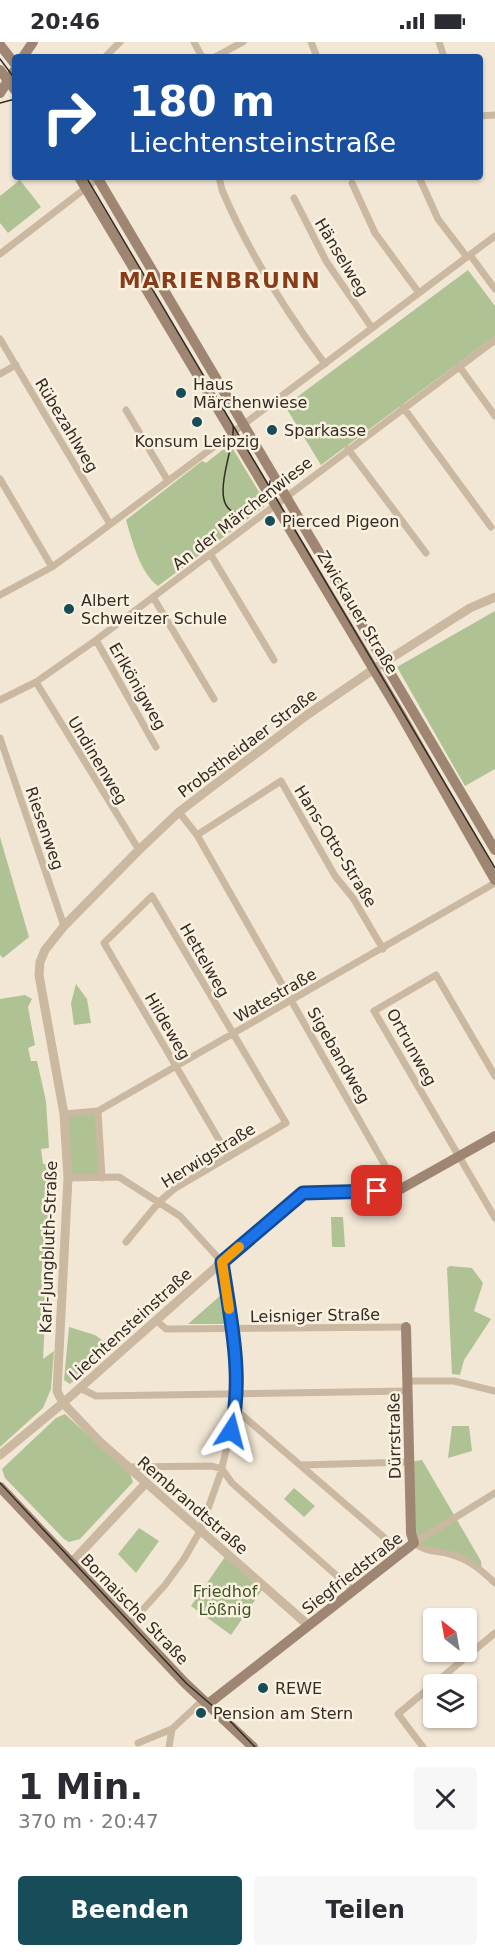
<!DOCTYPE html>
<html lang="de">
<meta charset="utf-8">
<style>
:root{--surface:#fff;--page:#f7f7f7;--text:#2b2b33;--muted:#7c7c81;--accent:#174d58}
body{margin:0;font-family:"DejaVu Sans",sans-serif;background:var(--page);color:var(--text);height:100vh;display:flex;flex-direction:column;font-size:22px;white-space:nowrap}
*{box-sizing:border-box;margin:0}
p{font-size:20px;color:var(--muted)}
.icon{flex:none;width:33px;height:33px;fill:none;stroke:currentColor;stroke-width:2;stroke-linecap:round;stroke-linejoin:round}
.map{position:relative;height:1705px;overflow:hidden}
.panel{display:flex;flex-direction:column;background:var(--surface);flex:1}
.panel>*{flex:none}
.banner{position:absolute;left:12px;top:12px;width:471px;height:126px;border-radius:6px;box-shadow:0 2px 4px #0004;background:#1a4fa0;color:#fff;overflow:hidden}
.needle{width:39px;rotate:329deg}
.fabs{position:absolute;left:423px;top:1566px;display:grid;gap:12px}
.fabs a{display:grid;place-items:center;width:54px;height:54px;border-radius:6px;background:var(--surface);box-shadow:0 2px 4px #0004;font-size:30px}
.pin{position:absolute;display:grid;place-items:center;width:51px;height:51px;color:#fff;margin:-26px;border-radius:12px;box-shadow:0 3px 9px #0006}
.me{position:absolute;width:66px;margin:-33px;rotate:9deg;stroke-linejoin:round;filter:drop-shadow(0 0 4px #0008)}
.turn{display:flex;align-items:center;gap:21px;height:126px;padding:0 18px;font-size:27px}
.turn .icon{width:78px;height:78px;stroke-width:2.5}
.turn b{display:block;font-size:42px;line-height:51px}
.round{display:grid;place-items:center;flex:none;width:63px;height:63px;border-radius:6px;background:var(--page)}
.summary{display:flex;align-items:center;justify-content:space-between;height:102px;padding:0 18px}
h1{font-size:36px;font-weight:800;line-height:45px}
.cta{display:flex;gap:12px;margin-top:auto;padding:12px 18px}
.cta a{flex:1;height:69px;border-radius:6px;background:var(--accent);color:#fff;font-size:24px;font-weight:800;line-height:69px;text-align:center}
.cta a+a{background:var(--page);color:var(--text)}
.status{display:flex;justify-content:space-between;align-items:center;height:42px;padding:0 30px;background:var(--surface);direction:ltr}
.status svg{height:16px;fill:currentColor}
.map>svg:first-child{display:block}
</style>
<div class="status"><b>20:46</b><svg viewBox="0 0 49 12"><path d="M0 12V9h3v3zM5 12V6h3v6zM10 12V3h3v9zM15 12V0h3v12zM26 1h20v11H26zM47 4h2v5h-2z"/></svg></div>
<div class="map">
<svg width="495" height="1705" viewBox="0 0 495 1705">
<rect width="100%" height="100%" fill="#f2e7d5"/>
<path fill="#aec294" d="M20,138L41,165L8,191L0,181V154Z
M468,228L495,264V294L321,423L285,364Z
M230,402L265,460L264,465L158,544C140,531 132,498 126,478L202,419L206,421Z
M495,569V727L465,744L397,625Z
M0,795L29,895L3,916L0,913Z
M76,942L87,957L91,981L74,983L71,961Z
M25,953L32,957L28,965L35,1003L28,1006L31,1019H37L46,1059L49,1106L41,1107L43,1122H51L54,1156L49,1222L42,1223L41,1238L47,1239L43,1317L54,1309L51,1347L43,1366L0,1405V957Z
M98,1069L102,1136H68L64,1072Z
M331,1175H343L345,1205H332Z
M450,1224L472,1226L483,1241L474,1269L491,1277L464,1318L460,1333L452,1332L447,1226Z
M221,1253L227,1278L224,1282H188Z
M69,1285L95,1293L113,1306L70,1342L64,1338Z
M65,1372L130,1432L133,1440L80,1497L69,1500L64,1497L5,1436L2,1427L56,1376Z
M452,1384H469L472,1409L448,1416Z
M422,1418L481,1519L482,1529L475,1523L414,1501L409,1420Z
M294,1446L315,1464L304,1475L284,1457Z
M139,1486L159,1499L136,1531L118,1512Z
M227,1512L264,1545L231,1593L191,1564Z"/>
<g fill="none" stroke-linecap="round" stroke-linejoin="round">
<path stroke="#cab8a0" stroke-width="7" d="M194,0L202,15
M311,0L317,15
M439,0L444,15
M105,15L120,0
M215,15L243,0
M480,74L495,73
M219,135L222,148C249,211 284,267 325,322
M419,135L438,177L467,215
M352,141L375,191L419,251
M294,156L326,219L372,286
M0,212L99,136
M470,213L495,247
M0,297L110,482
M459,324L495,374
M0,332L16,323
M403,365L491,485
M126,368L168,439
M348,407L426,511
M0,437L52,525
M211,513L274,618
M0,553L52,525L88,499L495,194
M153,555L214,657
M96,598L156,705
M36,640L139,808
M0,658L36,640L96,598L495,298
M0,696L64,884
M179,770L197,793L399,1148
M197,793L281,739L335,834L353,856L383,907
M495,1034L436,933L374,969L495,1176
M98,1069L102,1136
M64,1072L98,1069L495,841
M68,1136L119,1135L180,1174L222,1220L232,1288L236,1351L235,1373L220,1433L200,1489L184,1517L165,1543L129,1583
M126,1200L159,1160L174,1147L286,1081L152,854L104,901L229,1115
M157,1279L166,1287L406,1285
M407,1339H454L495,1349
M80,1346L96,1354L407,1349
M235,1367L401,1510
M302,1423L409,1420
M126,1425L212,1424L222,1427L232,1441L353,1548
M495,1451L414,1501C428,1511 435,1508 450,1512C469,1517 481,1528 495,1541
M138,1701L172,1687L203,1658
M169,1705L172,1687
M423,1705L398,1672L495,1591"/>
<path stroke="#cab8a0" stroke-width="9" d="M0,1413L63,1361L295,1155L303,1151L399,1148
M71,1521L145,1442
M308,1583L101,1401L63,1361L57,1349L68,1136L64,1072L39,933L40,920L45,908L64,884L139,808L179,770L209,747L307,673L374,627L470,566L495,555"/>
<path stroke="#9e8672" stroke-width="10" d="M0,3L15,22
M23,15L33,0
M0,28L15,48
M0,51L15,28
M79,135L401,673L495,838
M97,135L495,808
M399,1148L495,1094
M0,1445L185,1641L253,1705
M208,1662L414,1501L411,1491L406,1285"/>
<path stroke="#342b24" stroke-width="1.5" d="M0,17L15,37
M0,61L15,57
M86,135L495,826
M233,384C237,405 197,483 254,470L268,455L270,439
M0,1441L186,1641L229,1678L255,1705"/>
</g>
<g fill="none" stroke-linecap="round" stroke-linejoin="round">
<g stroke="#114b97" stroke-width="15">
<path id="route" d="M231,1389C244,1334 230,1275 222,1220L303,1151L377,1149"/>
</g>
<use href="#route" stroke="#1a73e8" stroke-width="10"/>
<path stroke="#f59e0b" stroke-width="10" d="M229,1267L222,1220L239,1205"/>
</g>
<g fill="#174d58" stroke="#faf1e1" stroke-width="2">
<circle cx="181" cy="351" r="6"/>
<circle cx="197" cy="380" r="6"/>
<circle cx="272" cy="388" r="6"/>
<circle cx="270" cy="479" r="6"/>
<circle cx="69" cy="567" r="6"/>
<circle cx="263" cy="1646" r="6"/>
<circle cx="201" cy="1671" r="6"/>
</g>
<g text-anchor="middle" stroke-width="5" stroke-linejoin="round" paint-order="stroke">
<g font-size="16" fill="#342b24" stroke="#faf1e1">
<text transform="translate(342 215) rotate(59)" y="6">Hänselweg</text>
<text transform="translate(67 383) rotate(59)" y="6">Rübezahlweg</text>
<text transform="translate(242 471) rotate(-38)" y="6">An der Märchenwiese</text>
<text transform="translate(358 570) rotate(59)" y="6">Zwickauer Straße</text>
<text transform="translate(138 644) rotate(60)" y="6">Erlkönigweg</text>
<text transform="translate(247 701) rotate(-37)" y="6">Probstheidaer Straße</text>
<text transform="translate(98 718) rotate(59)" y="6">Undinenweg</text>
<text transform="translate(45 786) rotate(71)" y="6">Riesenweg</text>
<text transform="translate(336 804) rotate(58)" y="6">Hans-Otto-Straße</text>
<text transform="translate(205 918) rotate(60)" y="6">Hettelweg</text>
<text transform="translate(275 953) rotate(-30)" y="6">Watestraße</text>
<text transform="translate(168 984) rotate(60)" y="6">Hildeweg</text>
<text transform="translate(412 1005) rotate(61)" y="6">Ortrunweg</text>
<text transform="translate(339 1013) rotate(60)" y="6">Sigebandweg</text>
<text transform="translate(208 1113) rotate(-32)" y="6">Herwigstraße</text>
<text transform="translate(48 1205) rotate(-88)" y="6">Karl-Jungbluth-Straße</text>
<text transform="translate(315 1273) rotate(-1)" y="6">Leisniger Straße</text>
<text transform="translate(130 1282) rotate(-42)" y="6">Liechtensteinstraße</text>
<text transform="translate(394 1394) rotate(-91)" y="6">Dürrstraße</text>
<text transform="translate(193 1463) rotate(41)" y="6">Rembrandtstraße</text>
<text transform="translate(352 1531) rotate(-38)" y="6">Siegfriedstraße</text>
<text transform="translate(135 1567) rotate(46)" y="6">Bornaische Straße</text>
</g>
<g font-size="16" fill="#342b24" stroke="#faf1e1" text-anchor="start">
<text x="193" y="348">Haus<tspan x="193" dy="18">Märchenwiese</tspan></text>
<text x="284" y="394">Sparkasse</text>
<text x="197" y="405" text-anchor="middle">Konsum Leipzig</text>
<text x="282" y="485">Pierced Pigeon</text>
<text x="81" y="564">Albert<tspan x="81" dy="18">Schweitzer Schule</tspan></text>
<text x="275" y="1652">REWE</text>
<text x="213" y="1677">Pension am Stern</text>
</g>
<g font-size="16" fill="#3f5426" stroke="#faf1e1">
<text x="225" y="1555">Friedhof<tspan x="225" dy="18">Lößnig</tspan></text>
</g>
<g font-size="22" font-weight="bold" letter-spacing="1.5" fill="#883d18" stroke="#faf1e1">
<text x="220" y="246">MARIENBRUNN</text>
</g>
</g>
</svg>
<div class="fabs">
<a><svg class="needle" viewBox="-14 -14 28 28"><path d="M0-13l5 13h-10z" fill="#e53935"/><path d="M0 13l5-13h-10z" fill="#7c7c81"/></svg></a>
<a><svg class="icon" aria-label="layers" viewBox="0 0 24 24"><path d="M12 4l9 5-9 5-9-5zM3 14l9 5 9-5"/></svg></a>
</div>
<div class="pin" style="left:377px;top:1149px;background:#d93025"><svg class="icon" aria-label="arrive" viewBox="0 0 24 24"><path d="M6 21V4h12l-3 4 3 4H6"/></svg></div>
<svg class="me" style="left:231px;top:1389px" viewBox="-20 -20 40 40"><path d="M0-17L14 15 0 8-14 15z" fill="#1a73e8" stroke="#fff" stroke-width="4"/></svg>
<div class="banner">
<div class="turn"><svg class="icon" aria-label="right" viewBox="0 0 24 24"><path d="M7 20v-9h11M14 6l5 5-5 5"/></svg><div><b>180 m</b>Liechtensteinstraße</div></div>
</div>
</div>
<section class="panel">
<div class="summary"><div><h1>1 Min.</h1><p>370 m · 20:47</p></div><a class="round"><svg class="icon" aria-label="close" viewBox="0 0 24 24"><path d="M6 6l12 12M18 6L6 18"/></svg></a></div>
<div class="cta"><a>Beenden</a><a>Teilen</a></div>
</section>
